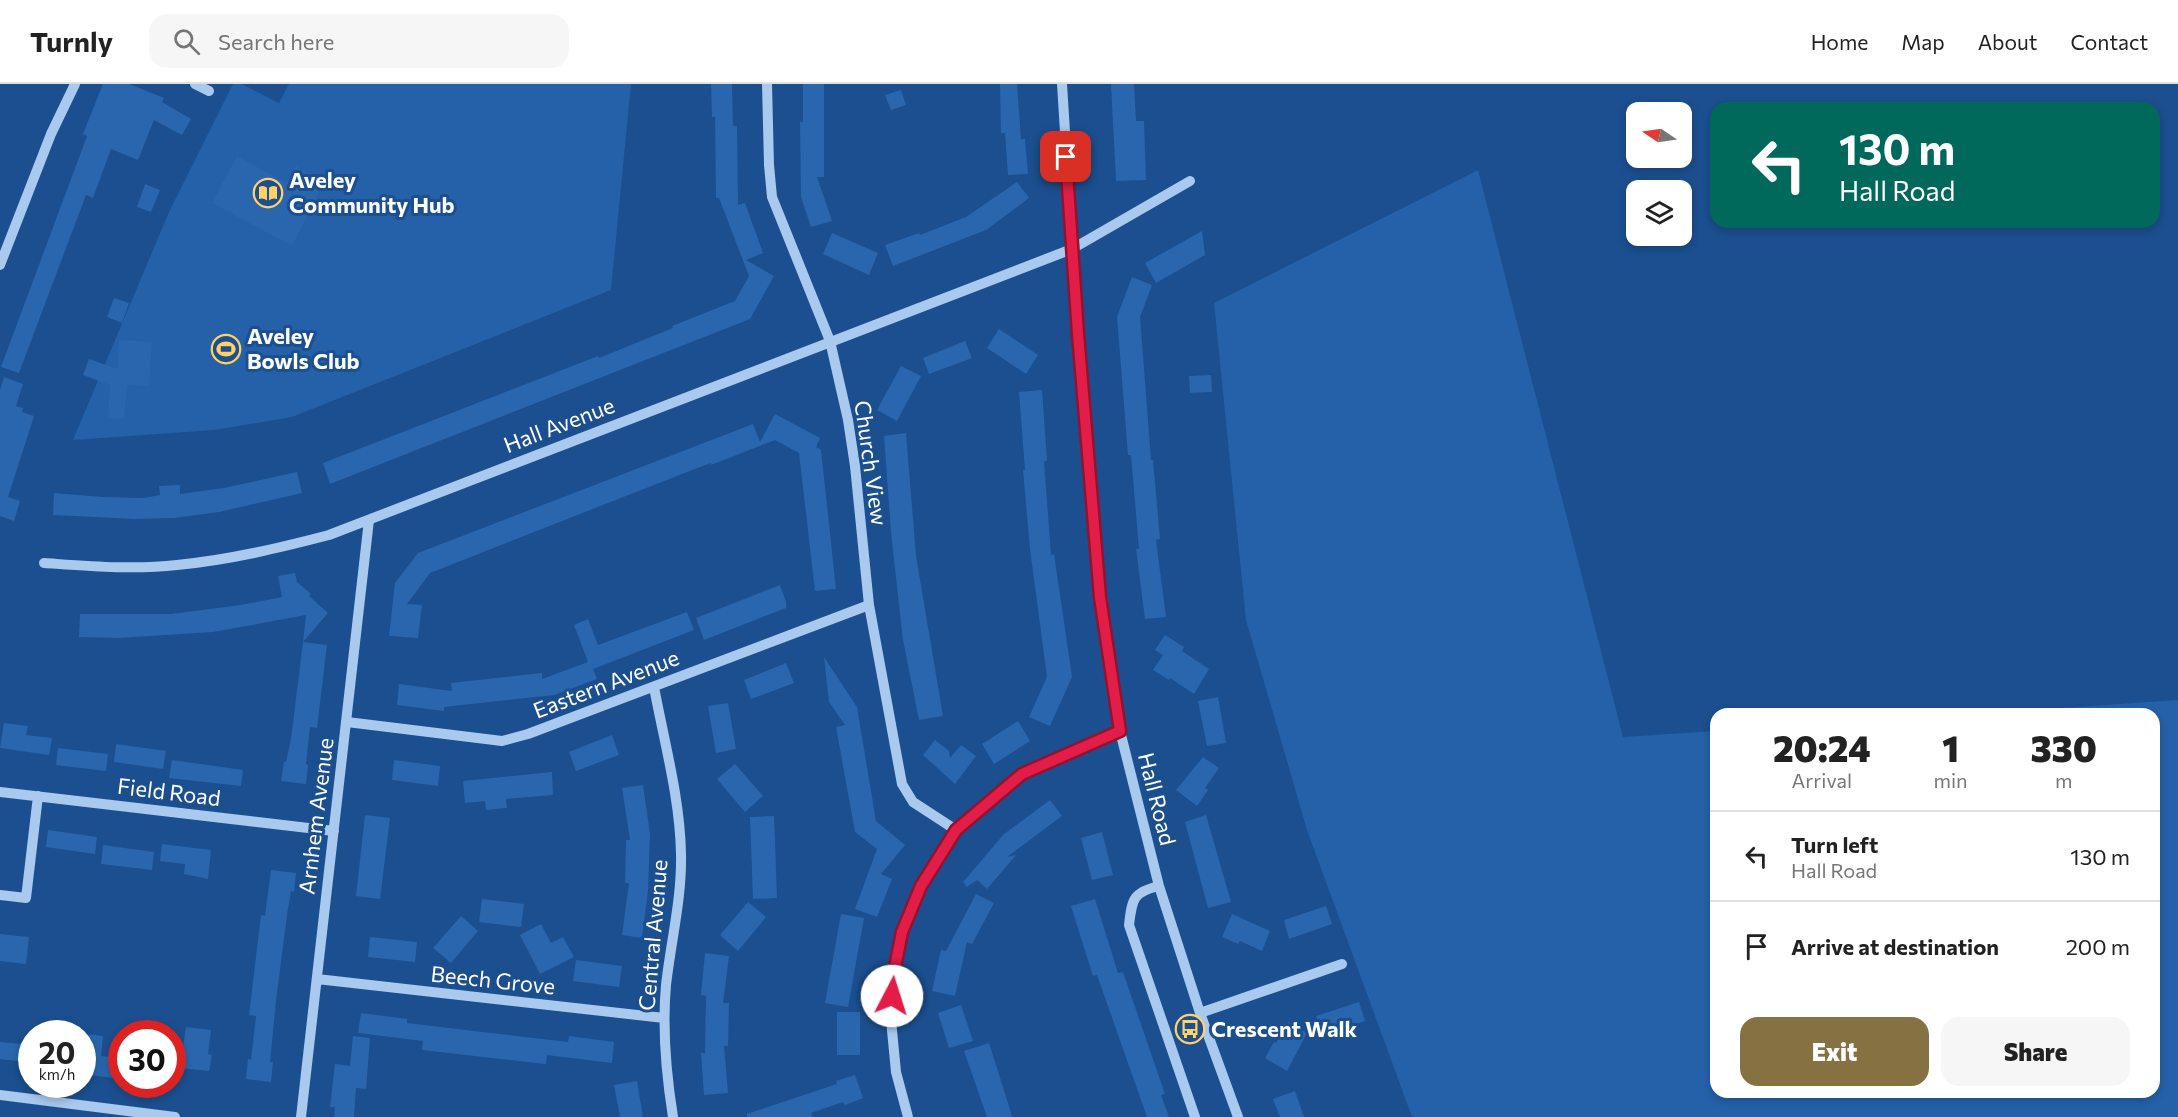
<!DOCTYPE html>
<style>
:root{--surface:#fff;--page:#f6f6f6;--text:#222;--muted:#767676;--line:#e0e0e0;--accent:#857141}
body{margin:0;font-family:Commissioner,sans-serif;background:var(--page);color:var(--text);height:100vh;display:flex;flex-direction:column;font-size:22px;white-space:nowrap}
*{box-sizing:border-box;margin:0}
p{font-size:20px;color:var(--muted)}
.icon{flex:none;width:33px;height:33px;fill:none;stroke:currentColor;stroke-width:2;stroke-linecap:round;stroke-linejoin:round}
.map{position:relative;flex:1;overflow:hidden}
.side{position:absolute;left:1710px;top:624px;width:450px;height:390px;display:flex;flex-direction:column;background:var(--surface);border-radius:18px;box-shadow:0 3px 9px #0003}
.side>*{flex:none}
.guide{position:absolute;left:1710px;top:18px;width:450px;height:126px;border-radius:18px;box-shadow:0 3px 9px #0003;background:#00695c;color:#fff;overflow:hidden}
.needle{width:39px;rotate:283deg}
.controls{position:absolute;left:1626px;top:18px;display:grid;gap:12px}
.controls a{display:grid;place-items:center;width:66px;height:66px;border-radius:12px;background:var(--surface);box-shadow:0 3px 9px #0003;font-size:30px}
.speed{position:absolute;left:18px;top:936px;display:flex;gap:12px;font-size:30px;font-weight:700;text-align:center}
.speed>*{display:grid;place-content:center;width:78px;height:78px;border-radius:50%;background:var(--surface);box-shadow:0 3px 9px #0003;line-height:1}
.speed small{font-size:15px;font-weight:400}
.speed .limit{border:9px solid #d22;background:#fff;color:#111}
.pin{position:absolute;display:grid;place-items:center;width:51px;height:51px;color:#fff;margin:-26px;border-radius:12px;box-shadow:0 3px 9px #0006}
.me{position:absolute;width:66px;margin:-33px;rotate:5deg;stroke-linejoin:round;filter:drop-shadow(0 0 4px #0008)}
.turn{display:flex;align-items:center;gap:21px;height:126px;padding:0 30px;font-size:27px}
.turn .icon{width:78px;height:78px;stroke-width:2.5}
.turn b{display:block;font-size:42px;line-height:51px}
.eta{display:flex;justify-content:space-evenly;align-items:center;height:102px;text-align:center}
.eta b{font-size:36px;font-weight:800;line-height:42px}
.button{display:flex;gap:12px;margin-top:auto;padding:12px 30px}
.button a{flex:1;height:69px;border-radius:18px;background:var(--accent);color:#fff;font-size:24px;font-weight:800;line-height:69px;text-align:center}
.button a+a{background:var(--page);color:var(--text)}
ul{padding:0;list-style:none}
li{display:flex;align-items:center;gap:18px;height:90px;padding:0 30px;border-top:2px solid var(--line)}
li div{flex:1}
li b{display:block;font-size:22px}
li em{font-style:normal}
header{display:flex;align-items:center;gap:36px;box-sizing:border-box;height:84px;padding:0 30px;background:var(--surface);border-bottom:2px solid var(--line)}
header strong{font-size:28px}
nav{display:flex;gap:33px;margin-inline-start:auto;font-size:21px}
.search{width:420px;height:54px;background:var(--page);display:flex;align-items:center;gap:15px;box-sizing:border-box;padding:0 21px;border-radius:18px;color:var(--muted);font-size:22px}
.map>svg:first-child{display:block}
</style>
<header>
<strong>Turnly</strong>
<div class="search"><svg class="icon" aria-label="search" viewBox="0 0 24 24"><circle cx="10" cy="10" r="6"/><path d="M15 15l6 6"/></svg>Search here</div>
<nav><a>Home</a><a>Map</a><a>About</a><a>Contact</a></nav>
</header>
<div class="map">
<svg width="2178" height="1033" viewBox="0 0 2178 1033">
<rect width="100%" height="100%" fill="#1b4f8f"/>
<path fill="#2461a8" d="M233,0H242L279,19L289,0H631L611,206L292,333L215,346L73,356L169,128Z
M1478,86L1623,653L1716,647V1008H2154V630H1974L2178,616V1033H1412L1307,746L1246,536L1214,219Z"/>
<path fill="#2a66ad" d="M103,0H129L164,14L162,18L191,35L182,51L154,36L138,76L111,65L93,114L86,111L19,289L1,283L87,52L83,50Z
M711,0H732L733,42H737L738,121L745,119L763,169L746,176L774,192L750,235L330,400L323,379L598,272L599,274L673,244L672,242L735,217L749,192L719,114H716L715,33H712Z
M803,0H824V93H817L832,137L811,143L801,113L800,38H803Z
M1000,0H1017L1021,55H1025L1028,90L1008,91L1005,49H1001Z
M1111,0H1134L1136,37H1144L1146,96L1116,97Z
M901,6L906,21L891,26L885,11Z
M237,72L286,99L296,82L325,98L292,162L212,119Z
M1017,98L1029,114L986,146L893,182L885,161L919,149L920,151L966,133Z
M145,100L160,106L151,128L137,123Z
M1202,147L1205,171L1156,199L1145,179Z
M832,149L878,169L869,191L823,170Z
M1132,193L1152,201L1140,233L1151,376H1153L1160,455L1156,456L1166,533L1145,535L1136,465H1139L1131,371H1128L1117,233Z
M114,214L129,219L122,239L107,233Z
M999,245L1038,271L1026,290L987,264Z
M119,256L152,258L149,302L127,301L124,335L108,334L110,301L83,291L89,275L118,285Z
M965,257L972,274L929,290L923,274Z
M901,282L921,292L897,337L877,326Z
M1211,291L1212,308L1190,309L1189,292Z
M4,293L23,300L16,322L23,324L22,328L34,332L8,413L20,417L14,437L0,432V306Z
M1042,306L1047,377H1044L1051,471L1054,470L1072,593L1050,642L1029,633L1047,593L1030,465L1023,386H1025L1019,308Z
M775,330L820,354L816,363L821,366L836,505L815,507L799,369L775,356L711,381V379L687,388L430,489L407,520L422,521L418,554L389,552L395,499L418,469L753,340L760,358Z
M906,349L916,472L943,632L919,636L903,556L891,448L884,352Z
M297,388L302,409L219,428L174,434L135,435L53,431L54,409L103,413L144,414L160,411L159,402L180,401V410L224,404Z
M295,489L297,498L311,510L309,512L328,529L303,558L306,531L213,548L119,554L79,553L80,530H171L241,521L282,513L278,492Z
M780,501L786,518V524L704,556L696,534Z
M687,528L694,546L593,585L597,595L554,611L444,623V627L397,621L399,600L452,607L451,599L542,589V595L588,578L574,541L588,535L598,561Z
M1165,551L1184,563L1182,567L1209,585L1194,610L1170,594L1169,596L1153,586L1163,571L1155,566Z
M303,558L327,561L317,644L310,643L306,680L308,681L306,700L281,697L284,678H286L291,655Z
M824,573L857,623L876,737L905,761L881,790L892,795L877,833L855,825L877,765L855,748L836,643L845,641L829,618Z
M786,579L794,599L751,615L744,596Z
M1218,613L1226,659L1207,662L1198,617Z
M728,619L736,665L716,669L708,622Z
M1018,637L1030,657L994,680L982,660Z
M4,639L28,642L26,651L52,654L49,671L0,664Z
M612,651L619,671L576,687L569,668Z
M935,656L949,667L950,674L961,661L976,672L955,700L923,671Z
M116,660L166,667L163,685L114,678Z
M58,664L108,670L106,687L56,681Z
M1203,673L1219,684L1205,704L1208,706L1197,722L1176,706Z
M172,676L243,686L241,702L169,694Z
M394,676L440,682L438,702L392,696Z
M735,680L763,712L745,728L717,695Z
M552,688L553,711L506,715L507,724L486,726L485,717L465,719L463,697Z
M643,701L650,750L648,807L642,854L622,851L629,799H625L626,756H630L622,704Z
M1050,716L1062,732L1007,773L1016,771L987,805L977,796L967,803L963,798L1004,750Z
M365,731L390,734L380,815L356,812Z
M1206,731L1231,818L1208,824L1185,738Z
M774,732L777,814L753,815L750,733Z
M48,746L97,753L95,770L46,763Z
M1102,748L1113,791L1092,796L1081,754Z
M162,760L211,766L208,795L184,790L185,780L160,777Z
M103,761L154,768L152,786L101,780Z
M271,786L296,789L294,808L291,807L287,831L276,917L270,978H273L271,998L246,995L248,975L251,976L256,932L249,931L261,831L265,832Z
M976,810L994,819L972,860L967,858L955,912L932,907L941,866L946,867Z
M482,815L524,820L521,843L479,838Z
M1095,815L1118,889L1123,888L1165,1010L1161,1011L1169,1033H1147L1097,891L1093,892L1071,822Z
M748,818L766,833L738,867L720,851Z
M1326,822L1332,840L1289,855L1284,836Z
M841,830L864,834L848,923L825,919Z
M1232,830L1270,847L1262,867L1240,857L1238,860L1222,853Z
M461,832L478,847L451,879L433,864Z
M541,840L551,859L563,853L574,873L540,890L520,851Z
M0,850L29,853L26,880L0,877Z
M370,853L417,858L415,878L368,873Z
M705,869L729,872L723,919H729L728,962H724L728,1009L704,1011L701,969H705L706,912L701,911Z
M576,876L622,882L619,903L573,897Z
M1359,918L1365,937L1323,952L1316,932Z
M961,921L973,957L949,964L938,929Z
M837,928H860V971H837Z
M361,929L407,935V939L568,958L569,952L614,958L612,979L547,971L546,980L422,966L423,957L358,949Z
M1288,938L1307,949L1287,987L1265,974L1274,958L1276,959Z
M186,943L211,946L208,970L212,971L209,987L180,984Z
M85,950L103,952L101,972L122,974V995L82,990Z
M353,952L370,954L366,1005L356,1004L354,1033H334L335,1023H330L335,980L350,982Z
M0,958L32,961V979L0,975Z
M989,959L1008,1019L1012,1033H987L964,967Z
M855,991L863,1014L845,1021L843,1018L811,1029L812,1033H747V1030L837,1000L836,997Z
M637,997L643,1033H620L614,1001Z
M1295,1007L1304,1033H1280L1273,1015Z"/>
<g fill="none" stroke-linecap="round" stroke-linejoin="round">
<path stroke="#a9c9ee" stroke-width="10" d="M195,0L209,7
M767,0L769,81L772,113L830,257L848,336L855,382L869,521L902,700L913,718L956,746
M1062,0L1079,271L1100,513L1120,647L1159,802L1200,929L1238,1033
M0,181L51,50L75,0
M44,479C88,482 133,486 177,481C229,476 279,464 329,451L1072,165L1190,97
M654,603C664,657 680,714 681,770C682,814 671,857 666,901C662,946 666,989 673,1033
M347,638L502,657L528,650L869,521
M0,708L334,747
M1159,802C1133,808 1132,815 1129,841L1195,1033
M0,811L26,814L38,712
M317,895L664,934
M1200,929L1342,880
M0,1011L175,1033
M301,1033L369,436
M908,1033L896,988L891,936L894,888L902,848L921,802L956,746L1022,690L1120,647"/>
</g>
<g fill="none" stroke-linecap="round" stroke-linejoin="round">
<g stroke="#92132f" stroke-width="15">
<path id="route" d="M892,912L894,888L902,848L921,802L956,746L1022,690L1120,647L1100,513L1078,250L1066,73"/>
</g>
<use href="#route" stroke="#e11d48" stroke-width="10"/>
</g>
<defs>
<g id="library-ring" transform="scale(1.5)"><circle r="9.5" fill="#1b4f8f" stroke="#ffd166" stroke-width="1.5"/><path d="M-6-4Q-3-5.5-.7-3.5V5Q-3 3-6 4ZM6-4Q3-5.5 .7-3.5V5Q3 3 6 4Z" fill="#ffd166"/></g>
<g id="stadium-ring" transform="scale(1.5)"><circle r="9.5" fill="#1b4f8f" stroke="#ffd166" stroke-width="1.5"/><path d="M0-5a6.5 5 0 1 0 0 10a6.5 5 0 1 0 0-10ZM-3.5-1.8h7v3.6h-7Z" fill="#ffd166"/></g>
<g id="bus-ring" transform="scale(1.5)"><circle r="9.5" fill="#1b4f8f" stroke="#ffd166" stroke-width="1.5"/><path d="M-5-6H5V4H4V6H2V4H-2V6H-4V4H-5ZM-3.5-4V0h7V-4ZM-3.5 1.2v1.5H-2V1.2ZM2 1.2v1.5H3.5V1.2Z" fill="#ffd166"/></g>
</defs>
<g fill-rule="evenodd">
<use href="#library-ring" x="268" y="109"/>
<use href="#stadium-ring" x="226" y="265"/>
<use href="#bus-ring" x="1190" y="945"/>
</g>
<g text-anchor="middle" stroke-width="6" stroke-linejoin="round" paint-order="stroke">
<g font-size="22" font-weight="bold" fill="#fff" stroke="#1b4f8f" text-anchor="start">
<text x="289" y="104">Aveley<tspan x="289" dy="25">Community Hub</tspan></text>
<text x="247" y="260">Aveley<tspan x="247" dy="25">Bowls Club</tspan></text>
<text x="1211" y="953">Crescent Walk</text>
</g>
<g font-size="22" fill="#fff" stroke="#1b4f8f">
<text transform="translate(559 341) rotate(-21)" y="8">Hall Avenue</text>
<text transform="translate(871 379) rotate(82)" y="8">Church View</text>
<text transform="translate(606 600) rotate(-21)" y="8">Eastern Avenue</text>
<text transform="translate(169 708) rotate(7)" y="8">Field Road</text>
<text transform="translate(1157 715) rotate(76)" y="8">Hall Road</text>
<text transform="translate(316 732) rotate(-83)" y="8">Arnhem Avenue</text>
<text transform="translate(653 851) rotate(-85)" y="8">Central Avenue</text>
<text transform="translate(493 896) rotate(6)" y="8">Beech Grove</text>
</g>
</g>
</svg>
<div class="controls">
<a><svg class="needle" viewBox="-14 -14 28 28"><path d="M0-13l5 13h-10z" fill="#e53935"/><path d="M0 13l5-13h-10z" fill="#767676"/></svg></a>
<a><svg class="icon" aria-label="layers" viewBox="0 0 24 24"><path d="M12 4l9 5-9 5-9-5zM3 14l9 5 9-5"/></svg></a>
</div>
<div class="speed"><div>20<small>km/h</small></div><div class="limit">30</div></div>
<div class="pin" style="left:1066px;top:73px;background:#d93025"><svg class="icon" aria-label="arrive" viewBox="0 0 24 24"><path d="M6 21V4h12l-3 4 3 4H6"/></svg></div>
<svg class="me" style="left:892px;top:912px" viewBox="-20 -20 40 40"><circle r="19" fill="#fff"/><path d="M0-13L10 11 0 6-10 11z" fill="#e11d48"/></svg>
<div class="guide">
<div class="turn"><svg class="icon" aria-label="left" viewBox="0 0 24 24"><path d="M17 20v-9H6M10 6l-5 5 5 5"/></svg><div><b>130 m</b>Hall Road</div></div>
</div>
<section class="side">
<div class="eta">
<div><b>20:24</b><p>Arrival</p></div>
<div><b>1</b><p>min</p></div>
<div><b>330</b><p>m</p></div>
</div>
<ul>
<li><svg class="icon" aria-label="left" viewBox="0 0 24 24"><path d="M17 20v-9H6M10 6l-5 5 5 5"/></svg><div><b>Turn left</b><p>Hall Road</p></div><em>130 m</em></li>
<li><svg class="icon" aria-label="arrive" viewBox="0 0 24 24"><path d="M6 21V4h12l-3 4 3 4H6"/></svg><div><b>Arrive at destination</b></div><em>200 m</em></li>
</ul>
<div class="button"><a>Exit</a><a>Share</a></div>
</section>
</div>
